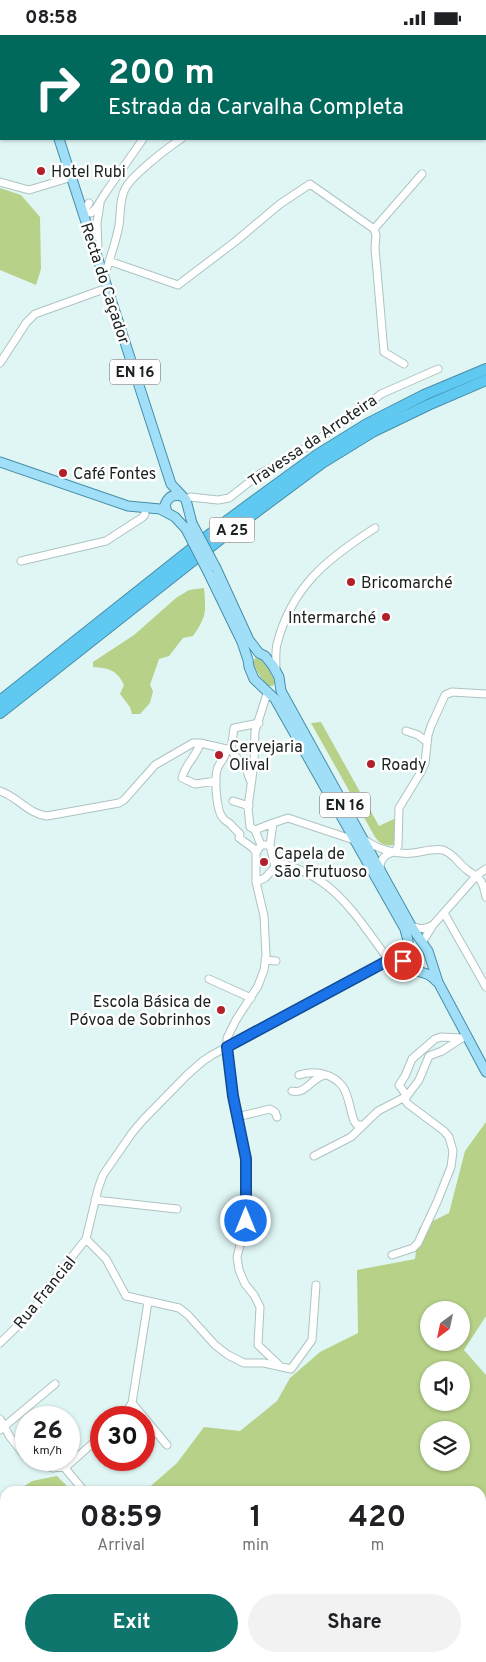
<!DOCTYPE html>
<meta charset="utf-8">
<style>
:root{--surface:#fff;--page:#f2f2f2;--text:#202124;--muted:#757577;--accent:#0f766e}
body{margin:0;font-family:Overpass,sans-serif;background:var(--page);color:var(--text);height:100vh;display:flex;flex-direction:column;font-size:19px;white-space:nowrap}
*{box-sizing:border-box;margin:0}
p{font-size:16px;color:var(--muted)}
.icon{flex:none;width:28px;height:28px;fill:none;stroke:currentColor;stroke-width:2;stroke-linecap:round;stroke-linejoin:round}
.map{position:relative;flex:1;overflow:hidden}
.details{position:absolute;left:0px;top:1451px;width:486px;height:176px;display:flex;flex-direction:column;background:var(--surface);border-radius:15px 15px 0 0;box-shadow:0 1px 4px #0004}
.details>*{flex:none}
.hud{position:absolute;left:0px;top:0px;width:486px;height:105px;box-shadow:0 1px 4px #0004;background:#00695c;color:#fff;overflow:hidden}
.needle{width:32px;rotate:213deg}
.fabs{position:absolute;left:420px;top:1266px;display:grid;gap:10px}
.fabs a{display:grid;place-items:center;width:50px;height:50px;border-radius:50%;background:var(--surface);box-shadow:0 1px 4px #0004;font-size:25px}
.speed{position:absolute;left:15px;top:1371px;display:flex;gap:10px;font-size:25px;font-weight:700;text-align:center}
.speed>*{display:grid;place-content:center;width:65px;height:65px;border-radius:50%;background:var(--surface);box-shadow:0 1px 4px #0004;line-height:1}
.speed small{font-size:12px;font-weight:400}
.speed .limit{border:8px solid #d22;background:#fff;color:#111}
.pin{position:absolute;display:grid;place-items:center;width:42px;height:42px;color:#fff;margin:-21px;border:2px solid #fff;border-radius:50%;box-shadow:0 1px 5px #0007}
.me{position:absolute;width:55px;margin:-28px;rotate:0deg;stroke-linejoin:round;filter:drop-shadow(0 0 4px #0008)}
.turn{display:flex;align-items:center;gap:18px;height:105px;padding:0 25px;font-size:22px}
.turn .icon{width:65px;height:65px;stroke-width:2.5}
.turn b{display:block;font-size:35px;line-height:42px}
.eta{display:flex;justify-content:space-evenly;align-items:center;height:85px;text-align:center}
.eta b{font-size:30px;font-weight:700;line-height:35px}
.primary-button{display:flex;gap:10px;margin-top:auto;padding:10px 25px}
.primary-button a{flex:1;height:58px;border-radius:30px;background:var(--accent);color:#fff;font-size:20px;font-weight:700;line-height:58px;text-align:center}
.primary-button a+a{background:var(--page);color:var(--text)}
.status{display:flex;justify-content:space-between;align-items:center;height:35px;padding:0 25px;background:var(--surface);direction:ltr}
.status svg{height:14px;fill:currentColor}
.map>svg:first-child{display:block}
</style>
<div class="status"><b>08:58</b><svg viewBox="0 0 49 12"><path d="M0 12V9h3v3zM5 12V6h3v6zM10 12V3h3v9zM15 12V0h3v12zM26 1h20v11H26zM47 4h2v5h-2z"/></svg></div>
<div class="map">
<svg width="486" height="1627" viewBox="0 0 486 1627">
<rect width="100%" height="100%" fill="#e0f6f5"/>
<path fill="#b7d188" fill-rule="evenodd" d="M0,153L21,160L40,182L41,234L36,250L0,235Z
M204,553C206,577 207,581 193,601L183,603L169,621L159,624L150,650L153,656L150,668L140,679H132L130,672L120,659L124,650C117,635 109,633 93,632V627L134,600L176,563L189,555Z
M255,623L260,624L269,635L275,647L273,651H268L259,640L253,628Z
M321,687L379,791L396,783L394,810C385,811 380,809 375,802L311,688Z
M486,1087V1281L464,1315L486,1340V1627H425L434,1623L481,1622V1456H145L177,1428L204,1392L240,1396L277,1366L290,1343L320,1317L358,1298L357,1235L415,1224L419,1193L449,1178L465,1116ZM429,1275H461V1308H429ZM429,1335H461V1368H429ZM429,1395H461V1428H429Z
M57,1441L72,1456H17L32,1446Z
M382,1622L386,1627H138V1623Z"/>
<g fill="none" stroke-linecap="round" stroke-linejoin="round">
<g stroke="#adc3c2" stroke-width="9">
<path id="minor" d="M216,1V0
M395,1L397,0
M0,19L1,18
M0,147L29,155L72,142
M89,168L83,177L91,178L96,173L106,157L143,104
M374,194L376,200L375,213L384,317L404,329
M98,215L97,188L100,169
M109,226L178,250L236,206L280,169L310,149L374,194L422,139
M104,242C109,225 116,208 119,190C121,178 119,164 126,152C134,139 167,113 181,104
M0,328L26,288L35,279L107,253
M186,465L190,462L218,465L229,463L261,438L290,423L359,377L381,359L438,334
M21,526L106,506L143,482L145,479V472
M276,636C276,628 275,618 277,609C292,551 327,524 375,493
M406,696L418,700L427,707
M200,708C196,723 186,727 182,743L195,749L216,746
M226,714C227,722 221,725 218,732C214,741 216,776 223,783C225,787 230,787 232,791C235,794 237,796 240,799L239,803L253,813L256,818
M231,715L234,693L259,688
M231,715L247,736L250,745
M0,756C17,761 28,779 47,781L119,768L124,765L155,730L193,708H200L231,715
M233,766L249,771
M273,788L288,783L354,805
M255,795L250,792L248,772L254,729L255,696L268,656
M255,795L261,810H270L275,832L265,843L256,847
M255,795L273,788L270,810
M365,805C377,814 397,820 413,818C422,817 434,813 443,815C453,818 459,829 467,835C481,845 482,843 486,862
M261,810L256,818V847L264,881L266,920L264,935L258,951L236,985L227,1003V1012L233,1061L246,1124V1186L237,1222L239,1235L245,1249L254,1260L260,1272L258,1310L279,1330
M395,817L398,811L399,773L421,737L425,728L428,700L431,691L445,660L452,657L486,659
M274,827C334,839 354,879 389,925
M380,834C380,824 384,820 394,817
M444,878L486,952
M411,891C420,894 424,895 433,890
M422,908L433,890L471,847L477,840L486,834
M265,925L276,926
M209,944L251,963
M299,1040C313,1035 333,1038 343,1052C349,1061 350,1075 354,1086L357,1090H363
M292,1056C306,1060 312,1042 325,1040
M237,1082L270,1074L275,1077L277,1082
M314,1121L351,1102L378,1076L407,1061L419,1045L429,1021L442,1016L462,1003
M95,1165L177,1174
M86,1204L106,1224L126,1261L179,1273L188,1280L215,1310L228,1320L244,1328H264L291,1334L312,1305L316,1250
M392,1220L413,1213L418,1208L437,1167L451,1132L453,1116L449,1102L444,1096L408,1069L405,1065L407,1061L399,1050L405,1041L412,1024L435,1004L441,1002L462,1003
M0,1308L33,1276L49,1251L86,1204L98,1154L103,1140L132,1098L143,1085L187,1040L203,1026L212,1020L389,925L406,918
M132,1368L167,1410
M123,1382L132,1368L148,1267
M0,1384L10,1402L26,1422
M0,1395L55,1349
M30,1425L53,1433L67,1431L101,1401
M64,1432L84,1456
M481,1518L486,1515"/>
</g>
<g stroke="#478ea8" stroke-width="11">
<path id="major" d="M26,0V1
M59,104L171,449L186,465L192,488
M0,427L128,471L160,474L175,482L186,494
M167,477L165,470C168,462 173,459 181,461
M216,533L249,605L259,618L265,621L273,631L279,642L281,656L411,891L428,916L438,947L486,1037
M209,539L242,607L248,625L249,632L254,644L275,664L405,894C406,900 410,907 408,914C407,919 403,922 406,929C411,940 426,933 436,946"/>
</g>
<g stroke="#478ea8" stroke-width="12">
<path id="highway" d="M0,666L228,485L317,420L367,389L424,360L486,334
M0,678L233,494L322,428L374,396L428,370L486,345"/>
</g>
<use href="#minor" stroke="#fff" stroke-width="7"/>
<use href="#major" stroke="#a0dff7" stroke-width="9"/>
<use href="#highway" stroke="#60c9f1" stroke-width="10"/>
<g stroke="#478ea8" stroke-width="11" stroke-linecap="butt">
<path id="major-bridge" d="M192,488L216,533
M186,494L209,539"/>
</g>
<use href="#major-bridge" stroke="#a0dff7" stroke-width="9"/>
</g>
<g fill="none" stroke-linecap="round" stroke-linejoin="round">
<g stroke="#114b97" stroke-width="12">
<path id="route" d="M246,1186V1124L233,1061L227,1012L389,925L399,924L403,926"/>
</g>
<use href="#route" stroke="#1a73e8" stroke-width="9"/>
</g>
<g fill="#b2212b" stroke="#fefefe" stroke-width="2">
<circle cx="41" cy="136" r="5"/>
<circle cx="63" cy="438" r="5"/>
<circle cx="351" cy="547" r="5"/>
<circle cx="386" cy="582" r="5"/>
<circle cx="219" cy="720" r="5"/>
<circle cx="371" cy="729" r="5"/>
<circle cx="264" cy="827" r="5"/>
<circle cx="221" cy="975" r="5"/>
</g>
<g text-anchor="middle" stroke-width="5" stroke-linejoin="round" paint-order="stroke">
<g fill="#fefefe" stroke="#5e6363" stroke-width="1">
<rect x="110" y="324.5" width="50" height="25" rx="4"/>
<rect x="209.5" y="482.5" width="45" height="25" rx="4"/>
<rect x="320" y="757.5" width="50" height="25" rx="4"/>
</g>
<g font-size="15" font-weight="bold" fill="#192120">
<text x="135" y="342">EN 16</text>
<text x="232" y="500">A 25</text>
<text x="345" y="775">EN 16</text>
</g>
<g font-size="16" fill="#192120" stroke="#fefefe" text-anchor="start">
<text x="51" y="142">Hotel Rubi</text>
<text x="73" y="444">Café Fontes</text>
<text x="361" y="553">Bricomarché</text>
<text x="376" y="588" text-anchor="end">Intermarché</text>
<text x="229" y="717">Cervejaria<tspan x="229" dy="18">Olival</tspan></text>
<text x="381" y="735">Roady</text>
<text x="274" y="824">Capela de<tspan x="274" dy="18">São Frutuoso</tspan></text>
<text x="211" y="972" text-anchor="end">Escola Básica de<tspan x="211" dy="18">Póvoa de Sobrinhos</tspan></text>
</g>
<g font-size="16" fill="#192120" stroke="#fefefe">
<text transform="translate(106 248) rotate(72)" y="6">Recta do Caçador</text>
<text transform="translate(312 405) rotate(-34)" y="6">Travessa da Arroteira</text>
<text transform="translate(44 1257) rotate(-51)" y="6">Rua Francial</text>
</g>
</g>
</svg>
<div class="fabs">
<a><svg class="needle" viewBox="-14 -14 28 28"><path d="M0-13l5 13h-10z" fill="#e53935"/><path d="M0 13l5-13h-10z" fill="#757577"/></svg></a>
<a><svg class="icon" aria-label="sound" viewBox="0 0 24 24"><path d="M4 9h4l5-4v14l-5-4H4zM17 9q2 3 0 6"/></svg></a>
<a><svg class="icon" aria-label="layers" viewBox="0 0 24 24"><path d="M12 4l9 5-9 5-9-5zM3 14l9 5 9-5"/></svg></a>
</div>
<div class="speed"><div>26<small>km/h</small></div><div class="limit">30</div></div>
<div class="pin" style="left:403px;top:926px;background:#d93025"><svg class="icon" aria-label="arrive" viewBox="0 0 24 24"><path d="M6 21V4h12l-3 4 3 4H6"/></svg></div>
<svg class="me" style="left:246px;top:1186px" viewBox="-20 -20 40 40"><circle r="17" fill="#1a73e8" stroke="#fff" stroke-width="3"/><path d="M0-11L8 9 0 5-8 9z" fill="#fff"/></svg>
<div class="hud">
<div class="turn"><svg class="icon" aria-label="right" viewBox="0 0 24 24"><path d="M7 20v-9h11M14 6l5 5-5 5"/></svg><div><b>200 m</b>Estrada da Carvalha Completa</div></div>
</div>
<section class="details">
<div class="eta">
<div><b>08:59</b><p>Arrival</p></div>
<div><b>1</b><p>min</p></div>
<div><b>420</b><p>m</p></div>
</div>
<div class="primary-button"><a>Exit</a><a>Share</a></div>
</section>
</div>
